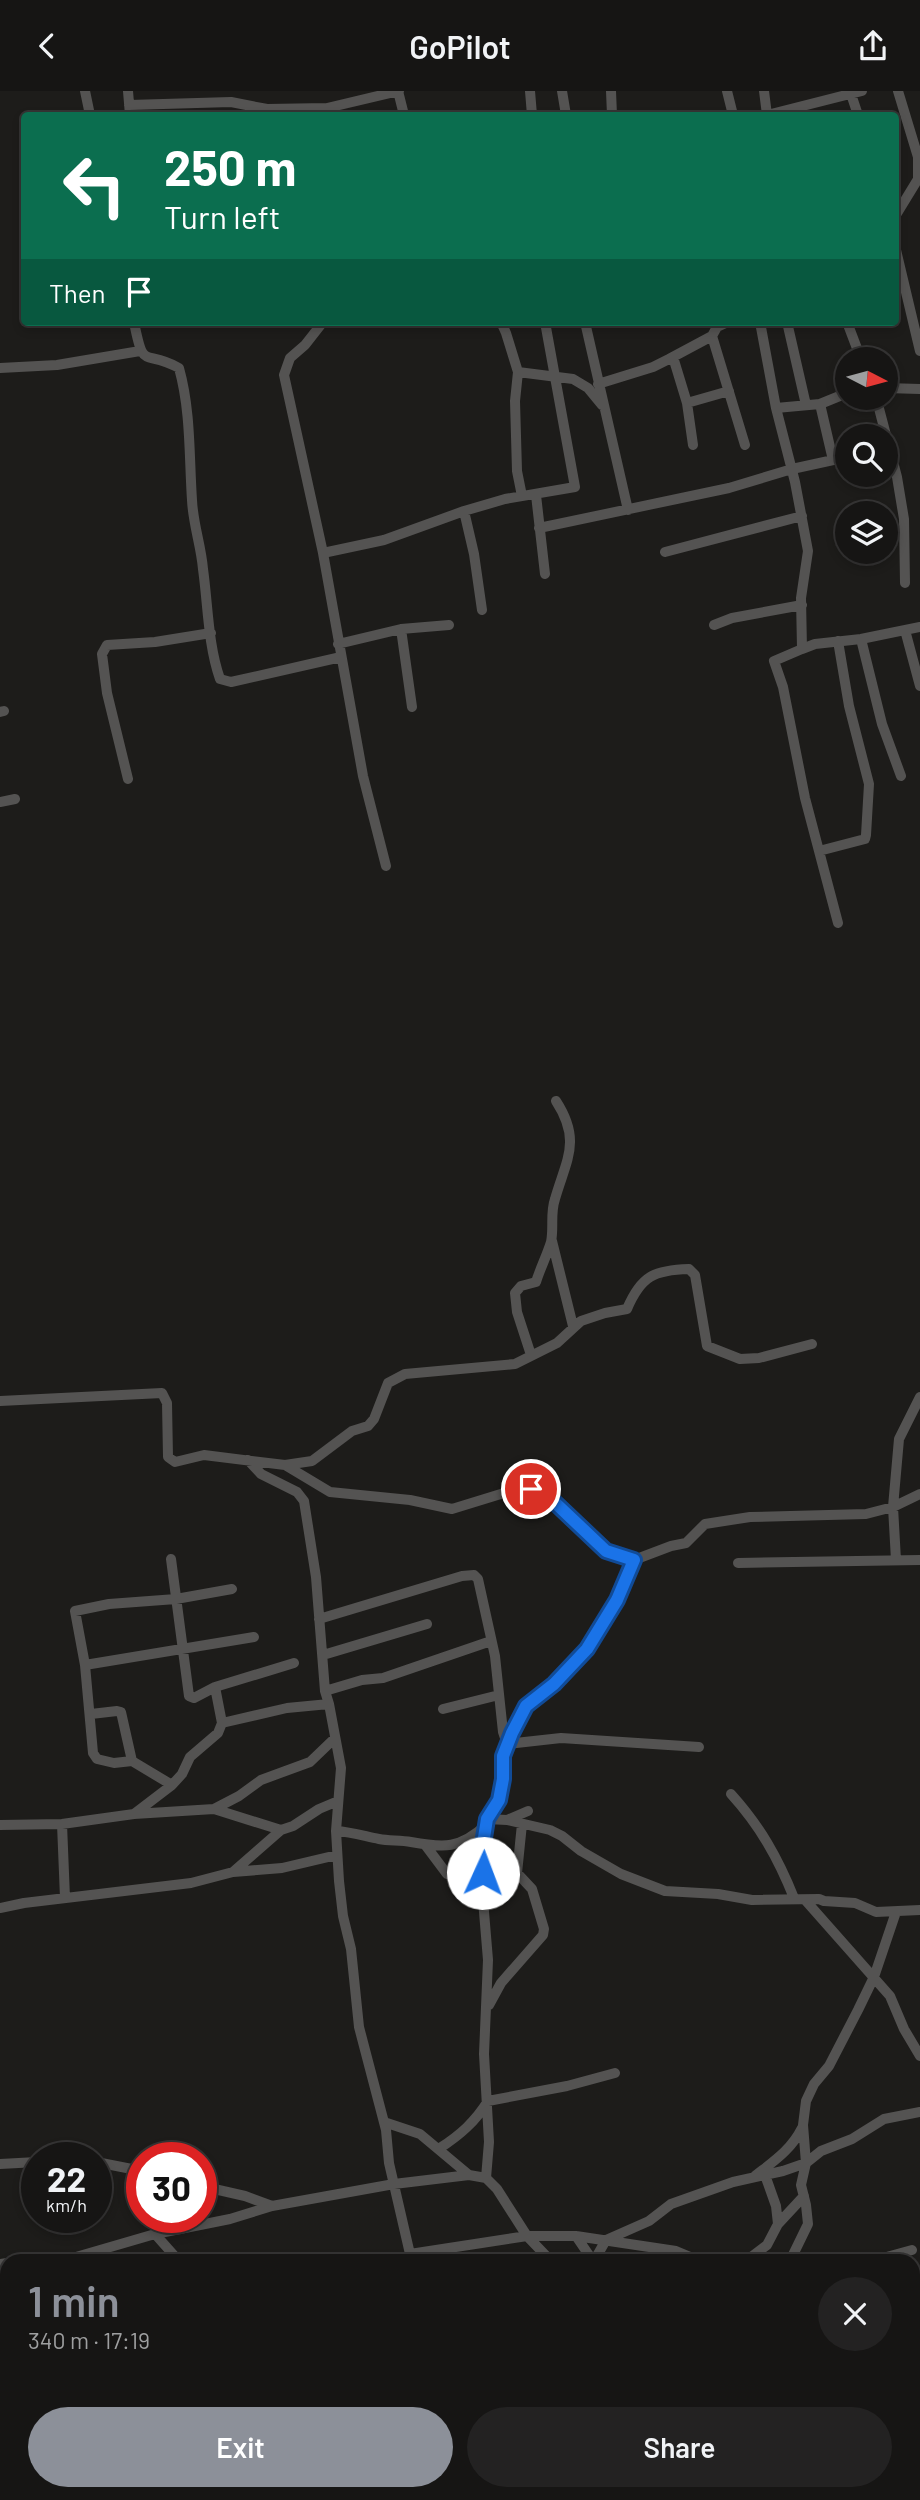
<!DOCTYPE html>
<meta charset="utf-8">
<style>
:root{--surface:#161514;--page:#232222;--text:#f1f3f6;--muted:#9e9fa0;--line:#353434;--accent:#8c9099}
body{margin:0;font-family:Barlow,sans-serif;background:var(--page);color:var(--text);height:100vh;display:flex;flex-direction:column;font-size:26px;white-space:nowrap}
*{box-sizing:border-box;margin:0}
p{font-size:23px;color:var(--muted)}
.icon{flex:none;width:38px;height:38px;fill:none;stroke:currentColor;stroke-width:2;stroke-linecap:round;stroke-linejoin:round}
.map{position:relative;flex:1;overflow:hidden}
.panel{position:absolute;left:0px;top:2163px;width:920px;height:247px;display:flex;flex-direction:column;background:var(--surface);border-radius:21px 21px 0 0;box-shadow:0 4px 10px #0003,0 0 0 2px var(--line)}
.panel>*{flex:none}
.top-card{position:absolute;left:21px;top:21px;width:878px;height:214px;border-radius:7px;box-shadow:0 4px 10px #0003,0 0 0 2px var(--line);background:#0b6e4f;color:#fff;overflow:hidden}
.needle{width:46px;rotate:96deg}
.buttons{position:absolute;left:835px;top:256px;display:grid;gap:14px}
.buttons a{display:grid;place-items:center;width:63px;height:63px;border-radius:50%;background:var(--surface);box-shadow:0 4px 10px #0003,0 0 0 2px var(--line);font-size:35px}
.speed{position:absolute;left:21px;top:2051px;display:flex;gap:14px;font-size:35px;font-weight:700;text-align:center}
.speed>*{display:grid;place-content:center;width:91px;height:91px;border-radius:50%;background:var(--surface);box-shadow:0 4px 10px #0003,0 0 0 2px var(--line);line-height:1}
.speed small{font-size:18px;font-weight:400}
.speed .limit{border:10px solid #d22;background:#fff;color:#111}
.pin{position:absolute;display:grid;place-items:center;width:60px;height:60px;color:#fff;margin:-30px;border:4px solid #fff;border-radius:50%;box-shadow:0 2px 7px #0007}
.me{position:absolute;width:77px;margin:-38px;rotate:2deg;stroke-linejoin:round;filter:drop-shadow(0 0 5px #0008)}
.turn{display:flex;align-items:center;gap:24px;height:147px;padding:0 28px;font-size:32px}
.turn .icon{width:91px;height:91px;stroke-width:2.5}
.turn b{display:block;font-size:49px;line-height:60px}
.then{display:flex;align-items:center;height:66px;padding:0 28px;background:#0003;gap:14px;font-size:26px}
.round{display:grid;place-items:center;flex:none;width:74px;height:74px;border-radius:37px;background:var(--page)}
.headline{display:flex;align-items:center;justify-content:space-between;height:119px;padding:0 28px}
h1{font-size:42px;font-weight:600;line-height:52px;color:var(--accent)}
.action{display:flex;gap:14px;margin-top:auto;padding:14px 28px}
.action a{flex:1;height:80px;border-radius:42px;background:var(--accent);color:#fff;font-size:28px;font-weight:600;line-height:80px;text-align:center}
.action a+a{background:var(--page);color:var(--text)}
header{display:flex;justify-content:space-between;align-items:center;height:91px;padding:0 28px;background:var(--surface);font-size:32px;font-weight:600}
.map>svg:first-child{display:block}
</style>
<header><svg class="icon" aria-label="back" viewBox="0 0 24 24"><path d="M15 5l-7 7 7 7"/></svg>GoPilot<svg class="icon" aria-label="share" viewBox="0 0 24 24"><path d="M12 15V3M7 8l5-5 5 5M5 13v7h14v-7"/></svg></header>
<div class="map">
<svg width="920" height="2409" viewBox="0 0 920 2409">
<rect width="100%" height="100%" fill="#1d1c1a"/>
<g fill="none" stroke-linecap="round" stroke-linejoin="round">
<path stroke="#545352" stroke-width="10" d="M85,0L90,24
M128,0L130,24
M398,0L404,24
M530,0L532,24
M562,0L566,24
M611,0L612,24
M727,0L733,24
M764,0L767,24
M851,3L858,24
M129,14L231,11L267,18L327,17L399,0
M767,24L862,0
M896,124L918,88V66L898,0
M896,159L920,260
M134,231C144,282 143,257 179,277C191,320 189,365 192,409C193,433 201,454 203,478C208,514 208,554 220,588L231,591L341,566
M323,231L305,254L290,267L284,284L323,462L363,685L386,775
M461,231H483
M501,231L506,242L518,281L515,310L517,380L522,405
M585,231L628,419
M760,231L776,317L795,391L808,460L801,507L802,558L774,570L783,596L805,707L838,832
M787,231L806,314
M847,231L861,268
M712,245L745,354
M673,266L687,312L693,354
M0,277L57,274L140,260
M518,281L573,288L588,297L602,314
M598,293L653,276L669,268L712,245L717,236L728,231
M886,297L920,298
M876,306L897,386L904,428L905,492
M687,312L729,300
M820,313L833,369
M776,317L820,313L847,302
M536,404L545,483
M464,420L474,463L482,519
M539,437L729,397L792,378L847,366
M665,461L802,425
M323,462L384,449L464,420L505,408L575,396L545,231
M714,534L732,527L802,514
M401,538L412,616
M905,539L920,595
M861,548L882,633L901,685
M338,553L401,538L449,534
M802,558L815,553L861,548L920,536
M0,621L4,620
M128,688L107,602L102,563L107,554L155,551L211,542
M0,711L15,708
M819,760L865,748L866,744L869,693L849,615L838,550
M552,1150L573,1235
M531,1264L517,1221L515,1202L521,1195L536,1191C540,1178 547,1164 551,1151C554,1137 550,1122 555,1108C566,1069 582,1050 556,1010
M0,1310L162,1302L167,1312L168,1366L175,1371L204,1364L285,1374L312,1370L352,1340L368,1335L374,1328L388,1292L405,1283L515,1273L557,1252L581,1230L605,1222L627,1218C641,1185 654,1179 689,1178L695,1184L707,1255L740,1268L759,1267L812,1253
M248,1369L261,1383L297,1401L304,1410L316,1486L325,1600L329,1613L341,1677L336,1740L339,1790L343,1825L351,1858L359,1936L386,2039L389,2072L410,2163V2170
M285,1374L330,1401L410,1409L452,1418L504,1402L531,1398L549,1406L606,1460L634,1469
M171,1468L189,1605L194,1607L215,1596L222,1632
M896,1469L893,1416L899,1348L920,1306
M738,1472L920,1469
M319,1528L462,1485L474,1484L478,1488L495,1565L503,1641L507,1653L561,1647L699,1656
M323,1564L427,1533
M85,1574L254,1546
M215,1596L294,1572
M325,1600L362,1589L383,1587L491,1550
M443,1618L499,1604
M91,1623L117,1620L121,1621L132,1670
M172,1694L132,1670L114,1672L97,1668L93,1662L85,1574L75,1520L109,1513L176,1508L232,1498
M731,1703C760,1735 778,1767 794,1807
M214,1718L281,1739
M134,1723L172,1694L182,1683L190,1666L218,1642L222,1632L287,1617L329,1613
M487,1728L507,1729L550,1739L562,1745L581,1760L621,1783L665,1800L718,1803L752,1809L819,1808L824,1810L855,1812L876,1821L920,1819
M507,1729L528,1720
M62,1733L65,1807
M0,1734L62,1733L134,1723L214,1718L239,1705L261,1689L310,1671L335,1647
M336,1740C351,1741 364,1745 379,1748C389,1750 400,1749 411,1751C444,1757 460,1758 486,1734
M426,1755L447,1783L483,1780
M233,1781L281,1739L293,1735L319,1718L338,1710
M483,1782H517L532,1798L544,1838L543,1844L501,1892L489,1914
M517,1782L522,1733
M806,1810L890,1905L904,1938L920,1965
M0,1817L24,1812L191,1792L233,1781L282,1777L337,1764
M384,2031L420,2043L469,2084
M440,2057C460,2044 475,2031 488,2010L567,1995L615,1982
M96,2071L142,2080
M0,2073L37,2071
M765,2084L776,2115L778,2133
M755,2085C774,2070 791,2059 802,2037
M486,2087L489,2051L484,1963L488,1869L483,1809V1753L487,1728L499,1708L503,1688V1665L511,1642L526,1615L554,1593L587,1558L617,1509L634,1469L671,1455L686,1452L705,1433L750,1426L866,1423L893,1416L920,1403
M201,2095L245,2105L272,2115
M155,2143L179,2170
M576,2145L593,2170
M410,2163L527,2145H576L676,2160L700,2170
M36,2170L76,2166L155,2143L230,2128L272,2115L394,2093L469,2084L486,2087L497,2098L527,2145L551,2170
M594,2170L606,2149L649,2130L671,2113L733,2091L783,2080L806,2072L821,2060L852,2048L884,2028L920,2021
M746,2170L767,2154L778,2133L804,2105
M790,2170L808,2133L806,2114L801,2094L806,2072L803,2034L806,2010L814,1993L829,1975L858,1919L874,1886L896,1821
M872,2170L912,2159
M0,2173L7,2172
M0,2297L7,2300
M303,2403L306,2409
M423,2403L427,2409
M666,2403L667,2409
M58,2409L61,2403
M458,2409L466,2403"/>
</g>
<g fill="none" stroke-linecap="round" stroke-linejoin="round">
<g stroke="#114b97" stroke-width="18">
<path id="route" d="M483,1782V1753L487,1728L499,1709L503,1688V1665L512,1642L526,1615L554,1593L587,1558L617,1509L634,1469L606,1460L549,1406L531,1398"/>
</g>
<use href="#route" stroke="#1a73e8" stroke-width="12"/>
</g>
</svg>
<div class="buttons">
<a><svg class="needle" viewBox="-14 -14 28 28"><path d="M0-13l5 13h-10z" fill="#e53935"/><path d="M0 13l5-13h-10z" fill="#9e9fa0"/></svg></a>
<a><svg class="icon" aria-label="search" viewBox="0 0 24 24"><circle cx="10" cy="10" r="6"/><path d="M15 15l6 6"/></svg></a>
<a><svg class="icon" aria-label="layers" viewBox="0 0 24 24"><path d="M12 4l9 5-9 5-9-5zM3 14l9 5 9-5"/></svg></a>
</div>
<div class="speed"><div>22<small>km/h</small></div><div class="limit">30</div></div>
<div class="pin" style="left:531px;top:1398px;background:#d93025"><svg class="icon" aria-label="arrive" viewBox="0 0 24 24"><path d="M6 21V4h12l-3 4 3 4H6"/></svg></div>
<svg class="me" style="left:483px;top:1782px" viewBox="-20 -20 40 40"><circle r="19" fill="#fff"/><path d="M0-13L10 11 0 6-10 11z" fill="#1a73e8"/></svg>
<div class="top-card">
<div class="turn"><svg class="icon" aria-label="left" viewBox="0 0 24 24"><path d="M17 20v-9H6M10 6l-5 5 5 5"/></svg><div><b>250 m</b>Turn left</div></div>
<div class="then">Then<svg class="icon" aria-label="arrive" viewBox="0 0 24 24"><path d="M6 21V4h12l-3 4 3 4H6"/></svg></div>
</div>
<section class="panel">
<div class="headline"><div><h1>1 min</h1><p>340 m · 17:19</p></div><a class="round"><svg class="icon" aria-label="close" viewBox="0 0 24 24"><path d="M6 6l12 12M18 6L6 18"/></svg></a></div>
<div class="action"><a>Exit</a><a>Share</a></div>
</section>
</div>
